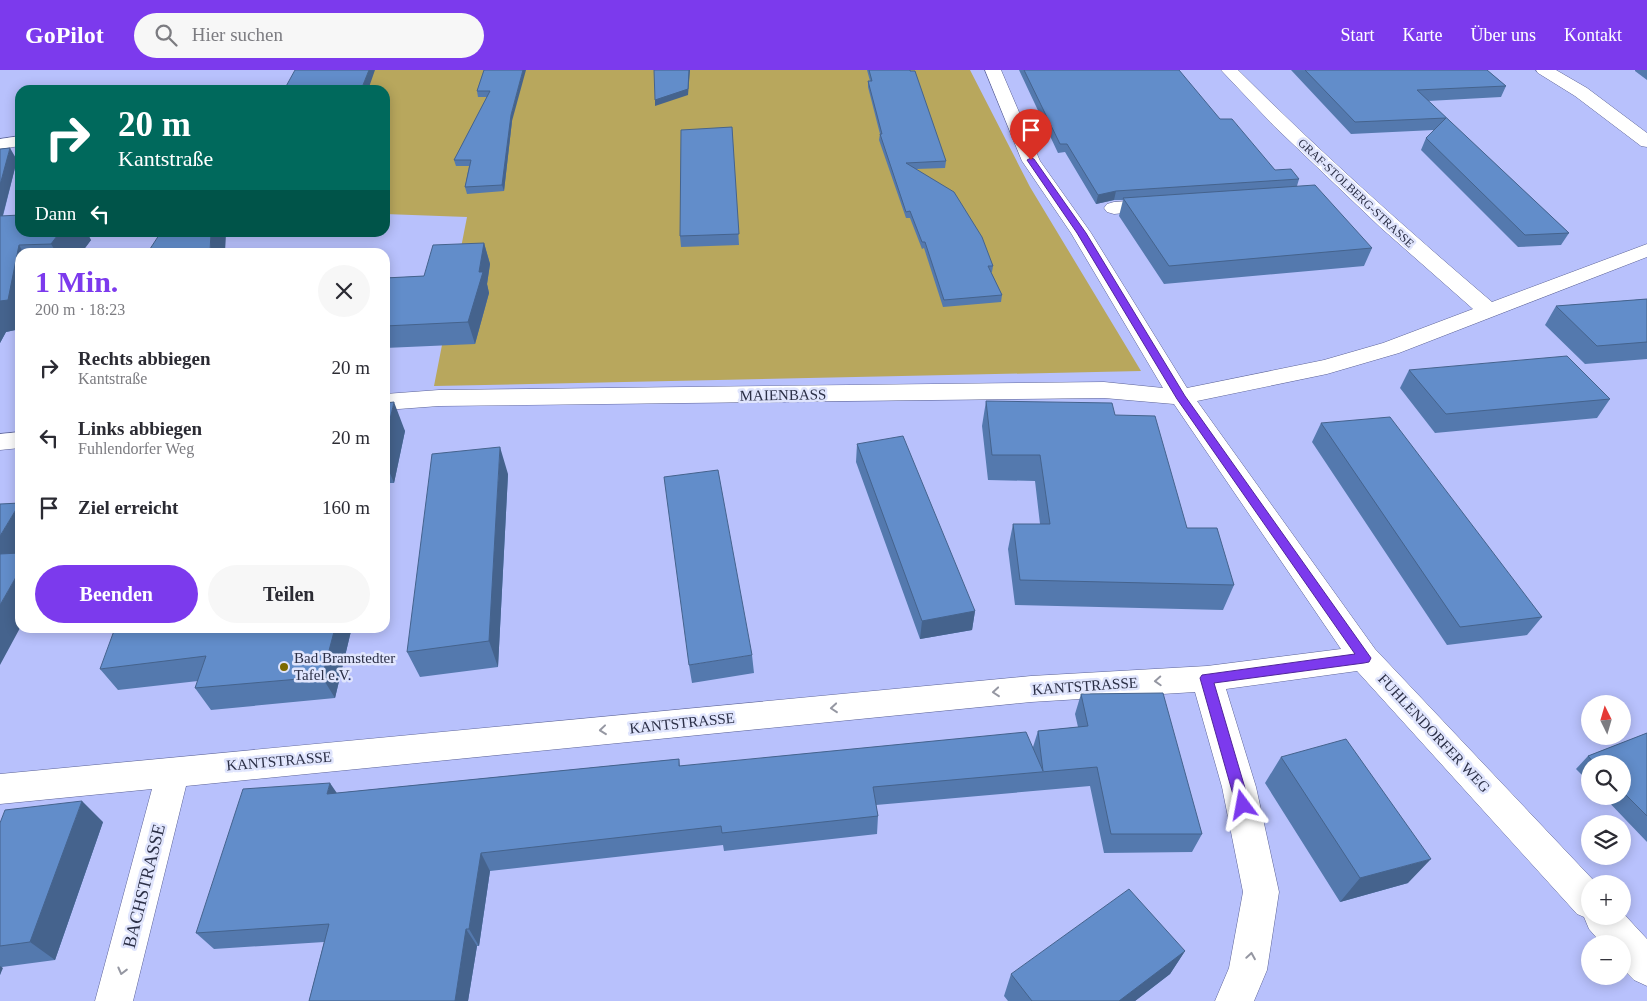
<!DOCTYPE html>
<html lang="de">
<meta charset="utf-8">
<style>
:root{--surface:#fff;--page:#f7f7f7;--text:#2b2b33;--muted:#7c7c81;--accent:#7c3aed}
body{margin:0;font-family:Georgia,serif;background:var(--page);color:var(--text);height:100vh;display:flex;flex-direction:column;font-size:19px;white-space:nowrap}
*{box-sizing:border-box;margin:0}
p{font-size:16px;color:var(--muted)}
.icon{flex:none;width:28px;height:28px;fill:none;stroke:currentColor;stroke-width:2;stroke-linecap:round;stroke-linejoin:round}
.map{position:relative;flex:1;overflow:hidden}
.details{position:absolute;left:15px;top:178px;width:375px;height:385px;display:flex;flex-direction:column;background:var(--surface);border-radius:15px;box-shadow:0 2px 12px #0003}
.details>*{flex:none}
.guide{position:absolute;left:15px;top:15px;width:375px;height:152px;border-radius:15px;box-shadow:0 2px 12px #0003;background:#00695c;color:#fff;overflow:hidden}
.needle{width:32px;rotate:355deg}
.buttons{position:absolute;left:1581px;top:625px;display:grid;gap:10px}
.buttons a{display:grid;place-items:center;width:50px;height:50px;border-radius:50%;background:var(--surface);box-shadow:0 2px 12px #0003;font-size:25px}
.pin{position:absolute;display:grid;place-items:center;width:42px;height:42px;color:#fff;margin:-51px -21px;border-radius:50% 50% 50% 0;rotate:-45deg;box-shadow:0 0 5px #0007}
.pin .icon{rotate:45deg}
.me{position:absolute;width:55px;margin:-28px;rotate:347deg;stroke-linejoin:round;filter:drop-shadow(0 0 4px #0008)}
.turn{display:flex;align-items:center;gap:18px;height:105px;padding:0 20px;font-size:22px}
.turn .icon{width:65px;height:65px;stroke-width:2.5}
.turn b{display:block;font-size:35px;line-height:42px}
.then{display:flex;align-items:center;height:48px;padding:0 20px;background:#0003;gap:10px;font-size:19px}
.round{display:grid;place-items:center;flex:none;width:52px;height:52px;border-radius:26px;background:var(--page)}
.headline{display:flex;align-items:center;justify-content:space-between;height:85px;padding:0 20px}
h1{font-size:30px;font-weight:700;line-height:38px;color:var(--accent)}
.action{display:flex;gap:10px;margin-top:auto;padding:10px 20px}
.action a{flex:1;height:58px;border-radius:30px;background:var(--accent);color:#fff;font-size:20px;font-weight:700;line-height:58px;text-align:center}
.action a+a{background:var(--page);color:var(--text)}
ul{padding:0;list-style:none}
li{display:flex;align-items:center;gap:15px;height:70px;padding:0 20px}
li div{flex:1}
li b{display:block;font-size:19px}
li em{font-style:normal}
header{display:flex;align-items:center;gap:30px;box-sizing:border-box;height:70px;padding:0 25px;background:var(--accent);color:#fff}
header strong{font-size:24px}
nav{display:flex;gap:28px;margin-inline-start:auto;font-size:18px}
.search{width:350px;height:45px;background:var(--page);display:flex;align-items:center;gap:12px;box-sizing:border-box;padding:0 18px;border-radius:28px;color:var(--muted);font-size:19px}
.map>svg:first-child{display:block}
</style>
<header>
<strong>GoPilot</strong>
<div class="search"><svg class="icon" aria-label="search" viewBox="0 0 24 24"><circle cx="10" cy="10" r="6"/><path d="M15 15l6 6"/></svg>Hier suchen</div>
<nav><a>Start</a><a>Karte</a><a>Über uns</a><a>Kontakt</a></nav>
</header>
<div class="map">
<svg width="1647" height="931" viewBox="0 0 1647 931">
<rect width="100%" height="100%" fill="#b8c1fc"/>
<path fill="#b8a75d" d="M358,0H970L1030,117L1141,301L434,316L467,147L385,144V20H349Z"/>
<g fill="none" stroke-linecap="round" stroke-linejoin="round">
<g stroke="#5c6397" stroke-width="1">
<path id="minor" d="M985,0H1001L1040,91L1091,163L1187,318L1324,290L1383,273L1473,239L1380,157L1274,56L1221,0H1238C1319,81 1404,157 1492,232L1647,174V187L1399,283L1327,304L1197,331L1375,579L1597,814H1590V846H1622V842L1647,869V916L1634,910L1622,898V874H1602L1589,859L1584,847L1577,844L1357,601L1226,619L1256,717L1279,822L1267,900L1254,931H1215L1229,898L1243,822L1222,717L1195,622L1031,632L186,716L133,931H95L152,719L0,734V704L1031,606L1207,596L1341,579L1174,334L1104,328L439,336L385,340V324L439,320L1104,312L1163,318L1071,163L1022,91Z
M1536,0H1556L1587,18L1647,63V77L1641,76L1575,26L1538,3Z
M20,66V76L0,79V69Z
M1158,129L1165,131L1168,135L1165,139L1114,144L1107,142L1104,138L1107,134L1114,132Z
M20,362V378L0,380V364Z"/>
</g>
<use href="#minor" fill="#fff" fill-rule="evenodd"/>
</g>
<path fill="#5479ae" d="M484,0L512,51L504,121L467,124L465,117L469,96H456L454,90L487,27H478L477,21Z
M867,0H910L946,91L945,98L916,99L993,196L992,202H991L1002,225L1001,232L943,237L924,178L922,179L910,148H906L879,70L880,64L868,17V11H870Z
M1019,0H1087L1220,49L1275,100L1299,109L1297,116L1372,178L1364,196L1164,214L1119,146L1123,130H1114L1096,134L1065,82L1058,83Z
M1291,0H1487L1506,16L1501,27L1428,31L1569,163L1561,175L1518,177L1421,80L1426,68L1434,60L1351,64Z
M1635,0H1647V10L1635,1Z
M732,57L739,175L681,177L680,166Z
M0,79L17,90L3,146L91,170L82,182H20V259L6,262L0,273Z
M484,173L490,194L487,214L489,223L475,274L385,278V208L424,206Z
M1647,229V289L1585,294L1545,255L1556,236Z
M1409,300L1610,329L1597,348L1435,363L1400,318Z
M986,331L1115,345L1187,458L1234,515L1223,540L1015,535L1008,479L1013,454H1040L1035,411L988,410L982,356Z
M385,333L405,361L394,413H385Z
M1321,353L1542,547L1527,565L1447,575L1312,372Z
M857,374L975,541L972,560L920,569L856,392Z
M508,404L498,597L420,607L407,582Z
M351,561L335,628L211,640L195,618L198,611L118,620L100,599Z
M752,585L754,603L692,613L689,595Z
M1081,624L1202,764L1192,782L1104,783L1090,716L876,735L878,746L877,764L724,781L723,775L490,801L479,876H477L468,931H309L324,872L214,879L196,863L337,723L679,689L680,696L1033,677L1038,661L1078,657L1075,644Z
M1647,663V772L1603,726H1622V694H1590V713L1576,699L1588,686Z
M1281,687L1408,813L1340,832L1265,713Z
M103,752L55,890L2,897L0,905V753Z
M1185,881L1170,904L1135,931H1008L1004,926L1011,904Z"/>
<path fill="#45638d" d="M369,0H375L368,20H361Z
M523,0H526L512,51L504,121L502,115L511,45Z
M689,0H690L688,25L655,36V30Z
M10,78L17,90L0,156V115Z
M1116,121L1114,130L1096,134L1098,125Z
M60,162H87L91,170L82,182H56L51,174Z
M211,162H225L226,164L225,182H210Z
M484,173L490,194L487,214L489,223L475,274L468,252L479,202Z
M19,175L23,182H20V259L6,262L0,273V231Z
M394,332L405,361L394,413L385,391V371Z
M500,377L508,404L498,597L489,571Z
M20,433V487L0,497V466Z
M20,500V558L0,595V535Z
M975,541L972,560L920,569L922,551Z
M335,558H349L351,561L335,628L322,607Z
M330,713L343,732L327,724Z
M82,731L103,752L55,890L30,872Z
M481,783L490,801L479,876L469,859Z
M1431,789L1408,813L1340,832L1360,808Z
M466,859L477,876L468,931H455Z
M1185,881L1170,904L1135,931H1119Z
M0,896L3,898L0,905Z"/>
<path fill="#628dca" stroke="#45638d" d="M295,0H369L361,20H284Z
M484,0H523L511,45L502,115L465,117L471,90H454L490,21H477Z
M654,0H689L688,19L655,30Z
M869,0H910V1H915L946,91L906,93L954,122L982,167L993,196H988L1002,225L944,230L925,172H922L910,141L906,142L880,64H882L868,11H872Z
M1024,0H1179L1220,49H1232L1275,100L1291,99L1299,109L1116,121L1098,125L1067,74H1060Z
M1305,0H1487L1506,16L1417,20L1569,163L1525,165L1426,68L1446,48L1355,52Z
M732,57L739,164L680,166L681,60Z
M10,78L0,115V79Z
M1315,115L1372,178L1169,196L1123,128Z
M20,145V162H60L51,174L19,175L8,230L0,231V146Z
M161,162H211L210,182H148Z
M484,173L479,202H483L468,252L385,256V208L424,206L433,175Z
M1647,229V272L1597,276L1556,236Z
M1567,286L1610,329L1446,344L1409,300Z
M986,331L1112,333L1115,345L1155,346L1187,458H1217L1234,515L1020,510L1013,454H1050L1040,385H992Z
M394,332L385,371V333Z
M1390,347L1542,547L1460,557L1321,353Z
M903,366L975,541L922,551L857,374Z
M500,377L489,571L407,582L432,384Z
M718,400L752,585L689,595L664,407Z
M20,433L0,466V434Z
M20,483V500L0,535V484Z
M115,558H335L322,607L195,618L206,586L100,599Z
M1163,623L1202,764H1111L1097,697L873,717L878,746L722,763L721,756L481,783L469,859H466L455,931H309L329,854L196,863L243,719L330,713L327,724L679,689V696L1026,662L1043,701L1038,661L1088,656L1081,624Z
M1647,663V746L1622,721V694H1595L1588,686Z
M1346,669L1431,789L1360,808L1281,687Z
M82,731L30,872L0,876V753L5,740Z
M1129,819L1185,881L1119,931H1032L1011,904Z"/>
<defs><path id="oneway-chevron" d="M-2-3.5L2.5 0L-2 3.5" fill="none" stroke-width="1.6" stroke-linecap="round" stroke-linejoin="round" transform="scale(1.25)"/></defs>
<g stroke="#9597a2">
<use href="#oneway-chevron" transform="translate(1158 611) rotate(177)"/>
<use href="#oneway-chevron" transform="translate(996 622) rotate(175)"/>
<use href="#oneway-chevron" transform="translate(834 638) rotate(175)"/>
<use href="#oneway-chevron" transform="translate(603 660) rotate(174)"/>
<use href="#oneway-chevron" transform="translate(1251 886) rotate(-81)"/>
<use href="#oneway-chevron" transform="translate(122 901) rotate(104)"/>
</g>
<path fill="#7c3aed" stroke="#51269a" d="M1031,88L1034,89L1086,163L1185,326L1371,588L1369,592L1364,593L1214,613L1250,735L1248,739L1243,741L1238,739L1236,735L1200,608L1202,605L1355,584L1177,329L1077,163L1027,90Z"/>
<circle fill="#7c6a01" stroke="#e0e5fd" stroke-width="2" cx="284" cy="597" r="5"/>
<g text-anchor="middle" stroke-width="5" stroke-linejoin="round" paint-order="stroke">
<g font-size="12" fill="#2b2f46" stroke="#e0e5fd">
<text transform="translate(1356 123) rotate(43)" y="4">GRAF-STOLBERG-STRASSE</text>
</g>
<g font-size="15" fill="#2b2f46" stroke="#e0e5fd">
<text transform="translate(783 325) rotate(-1)" y="5">MAIENBASS</text>
<text transform="translate(1085 616) rotate(-4)" y="5">KANTSTRASSE</text>
<text transform="translate(682 653) rotate(-6)" y="5">KANTSTRASSE</text>
<text transform="translate(1434 663) rotate(47)" y="5">FUHLENDORFER WEG</text>
<text transform="translate(279 691) rotate(-5)" y="5">KANTSTRASSE</text>
</g>
<g font-size="15" fill="#2b2f46" stroke="#e0e5fd" text-anchor="start">
<text x="294" y="593">Bad Bramstedter<tspan x="294" dy="17">Tafel e.V.</tspan></text>
</g>
<g font-size="18" fill="#2b2f46" stroke="#e0e5fd">
<text transform="translate(144 816) rotate(-76)" y="6">BACHSTRASSE</text>
</g>
</g>
</svg>
<div class="buttons">
<a><svg class="needle" viewBox="-14 -14 28 28"><path d="M0-13l5 13h-10z" fill="#e53935"/><path d="M0 13l5-13h-10z" fill="#7c7c81"/></svg></a>
<a><svg class="icon" aria-label="search" viewBox="0 0 24 24"><circle cx="10" cy="10" r="6"/><path d="M15 15l6 6"/></svg></a>
<a><svg class="icon" aria-label="layers" viewBox="0 0 24 24"><path d="M12 4l9 5-9 5-9-5zM3 14l9 5 9-5"/></svg></a>
<a>+</a>
<a>−</a>
</div>
<div class="pin" style="left:1031px;top:90px;background:#d93025"><svg class="icon" aria-label="arrive" viewBox="0 0 24 24"><path d="M6 21V4h12l-3 4 3 4H6"/></svg></div>
<svg class="me" style="left:1243px;top:735px" viewBox="-20 -20 40 40"><path d="M0-17L14 15 0 8-14 15z" fill="#7c3aed" stroke="#fff" stroke-width="4"/></svg>
<div class="guide">
<div class="turn"><svg class="icon" aria-label="right" viewBox="0 0 24 24"><path d="M7 20v-9h11M14 6l5 5-5 5"/></svg><div><b>20 m</b>Kantstraße</div></div>
<div class="then">Dann<svg class="icon" aria-label="left" viewBox="0 0 24 24"><path d="M17 20v-9H6M10 6l-5 5 5 5"/></svg></div>
</div>
<section class="details">
<div class="headline"><div><h1>1 Min.</h1><p>200 m · 18:23</p></div><a class="round"><svg class="icon" aria-label="close" viewBox="0 0 24 24"><path d="M6 6l12 12M18 6L6 18"/></svg></a></div>
<ul>
<li><svg class="icon" aria-label="right" viewBox="0 0 24 24"><path d="M7 20v-9h11M14 6l5 5-5 5"/></svg><div><b>Rechts abbiegen</b><p>Kantstraße</p></div><em>20 m</em></li>
<li><svg class="icon" aria-label="left" viewBox="0 0 24 24"><path d="M17 20v-9H6M10 6l-5 5 5 5"/></svg><div><b>Links abbiegen</b><p>Fuhlendorfer Weg</p></div><em>20 m</em></li>
<li><svg class="icon" aria-label="arrive" viewBox="0 0 24 24"><path d="M6 21V4h12l-3 4 3 4H6"/></svg><div><b>Ziel erreicht</b></div><em>160 m</em></li>
</ul>
<div class="action"><a>Beenden</a><a>Teilen</a></div>
</section>
</div>
